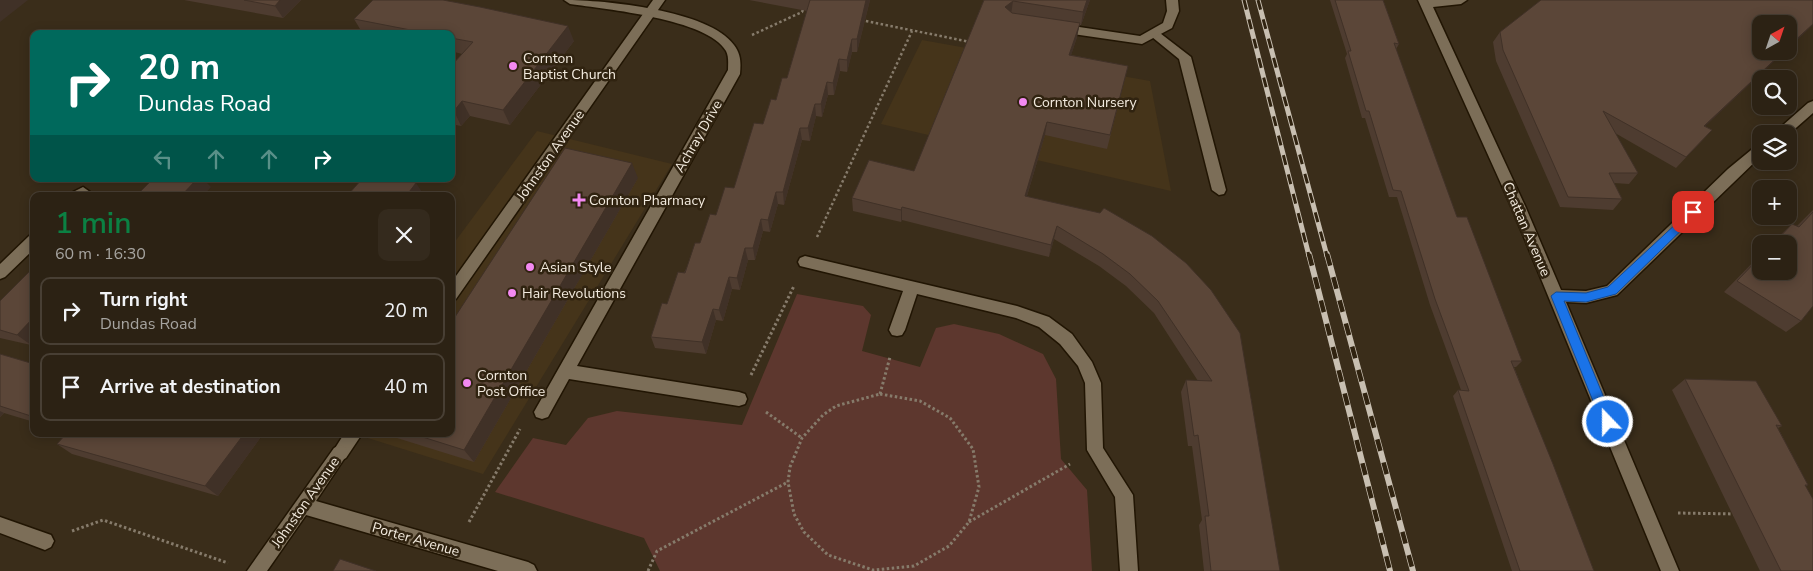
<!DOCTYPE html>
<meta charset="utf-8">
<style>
:root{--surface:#2c2214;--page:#342a1d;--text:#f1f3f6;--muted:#a6a4a0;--line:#483f34;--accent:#0b8043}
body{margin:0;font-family:"Nunito Sans",sans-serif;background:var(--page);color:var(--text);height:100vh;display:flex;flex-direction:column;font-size:19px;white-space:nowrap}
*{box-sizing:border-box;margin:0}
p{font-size:16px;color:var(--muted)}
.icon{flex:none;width:28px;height:28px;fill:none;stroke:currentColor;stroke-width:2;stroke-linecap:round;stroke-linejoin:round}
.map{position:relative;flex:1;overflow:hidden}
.side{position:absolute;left:30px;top:192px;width:425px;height:245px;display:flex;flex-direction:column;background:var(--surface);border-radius:10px;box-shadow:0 2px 12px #0003,0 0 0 1px var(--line)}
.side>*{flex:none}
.guide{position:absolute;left:30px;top:30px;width:425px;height:152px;border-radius:10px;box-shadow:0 2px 12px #0003,0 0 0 1px var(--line);background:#00695c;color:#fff;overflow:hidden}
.needle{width:32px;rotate:40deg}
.fabs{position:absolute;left:1752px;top:15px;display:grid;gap:10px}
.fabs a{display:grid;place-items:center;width:45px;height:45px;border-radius:10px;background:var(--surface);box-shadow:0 2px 12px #0003,0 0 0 1px var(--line);font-size:25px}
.pin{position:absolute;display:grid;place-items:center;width:42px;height:42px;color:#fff;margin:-21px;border-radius:10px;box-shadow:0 2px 8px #0006}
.me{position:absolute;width:55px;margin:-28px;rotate:338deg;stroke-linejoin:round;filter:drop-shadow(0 0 4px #0008)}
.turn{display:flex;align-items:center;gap:18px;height:105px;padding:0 25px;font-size:22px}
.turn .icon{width:65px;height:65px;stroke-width:2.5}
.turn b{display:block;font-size:35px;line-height:42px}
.lanes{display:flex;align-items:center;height:48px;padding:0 25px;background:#0003;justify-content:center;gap:25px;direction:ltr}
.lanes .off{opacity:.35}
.round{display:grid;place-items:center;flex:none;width:52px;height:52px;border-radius:10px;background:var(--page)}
.head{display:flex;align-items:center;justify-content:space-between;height:85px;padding:0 25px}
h1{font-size:30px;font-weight:600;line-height:38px;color:var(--accent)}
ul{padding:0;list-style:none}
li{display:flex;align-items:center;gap:15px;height:68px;margin:0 10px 8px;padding:0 15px;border:2px solid var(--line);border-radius:10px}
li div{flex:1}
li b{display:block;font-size:19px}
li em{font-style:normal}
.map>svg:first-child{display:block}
</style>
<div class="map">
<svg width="1813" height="571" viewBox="0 0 1813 571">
<rect width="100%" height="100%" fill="#3a2d1a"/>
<path fill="#45341a" d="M922,40L1150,81L1171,191L881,124Z
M537,131L672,164L483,474L355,434H451V247Z"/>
<path fill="#5d372e" d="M797,294L863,306L871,315L862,351L920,367L936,328L954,324L999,334L1043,354L1056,379L1061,459L1087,490L1092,571H660L644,538L495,492L533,438L566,445L588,418L617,411L742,425Z"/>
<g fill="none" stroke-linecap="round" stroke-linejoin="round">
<g stroke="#211503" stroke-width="3">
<path id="service" d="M1156,30L1191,57L1226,190L1224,194L1219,195L1212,190L1179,59L1152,37L1150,34L1152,31Z"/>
</g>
<g stroke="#211503" stroke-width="3">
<path id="pedestrian" d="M653,0H665L456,299L451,301V283Z
M344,434H362L346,458L340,461L334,458L332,453Z"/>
</g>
<g stroke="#211503" stroke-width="3">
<path id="minor" d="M564,0C605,0 709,10 734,45C741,54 741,63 740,74L577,366L739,392L745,394L747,399L745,404L739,406L569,379L548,417L542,419L536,417L534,412L728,70C728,64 729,57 726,51C708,19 605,9 570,4Z
M1166,0H1178L1179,11L1172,28L1142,44L1059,32L1053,28L1059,24L1140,36L1163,23L1167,11Z
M1418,0H1467L1461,4L1433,7L1526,208L1561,290L1586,291L1607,286L1728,169L1756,146L1761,144V156L1617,295L1586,303L1566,302L1679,571H1661L1512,208Z
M1813,101V113L1789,134H1773L1808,103Z
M83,187L90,192L87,196H71L73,192Z
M34,234V249L5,277L0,279V264L29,236Z
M805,256L1017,306L1049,317L1072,334L1092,362L1101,383L1103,448L1133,495L1138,571H1120L1115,497L1087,450L1085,383L1078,366L1060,344L1039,327L1016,318L917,294L905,330L902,335L897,336L892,335L889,330L903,291L800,266L798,262L800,258Z
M340,445L346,448L348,453L316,501L528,562L534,565L537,571H498L306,515L267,571H247L334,448Z
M0,517L51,535L54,541L51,547L45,550L0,533Z"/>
</g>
<path stroke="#867b6b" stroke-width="2.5" stroke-dasharray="2.5 2.5" stroke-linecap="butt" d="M861,20L970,42
M752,35L802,12L807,0
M817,237L912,31"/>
<path stroke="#867b6b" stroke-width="3" stroke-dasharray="2.5 2.5" stroke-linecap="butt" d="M751,375L794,286
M880,394L920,401L950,418L973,449L979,487L969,522L949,546L914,566L873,570L828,555L804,532L794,514L788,482L790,467L802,438L823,415L836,406Z
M880,394L890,357
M766,412L802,438
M1678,513L1736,514
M469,522L520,429
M969,522L1070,464
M72,531L103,520L228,563
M648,571L657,551L788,482"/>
<use href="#service" fill="#7c6e58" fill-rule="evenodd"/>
<use href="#pedestrian" fill="#7c6e58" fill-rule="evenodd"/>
<use href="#minor" fill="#7c6e58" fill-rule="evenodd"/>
<g stroke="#c8bfb1" stroke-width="5">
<path id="rail-far1" d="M1244,0L1309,256
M1258,0L1327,256"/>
</g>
<g stroke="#c8bfb1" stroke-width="6">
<path id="rail" d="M1309,254L1390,571
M1327,254L1413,571"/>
</g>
<use href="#rail-far1" stroke="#302310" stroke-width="3" stroke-dasharray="10" stroke-linecap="butt"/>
<use href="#rail" stroke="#302310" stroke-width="4.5" stroke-dasharray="12" stroke-linecap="butt"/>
</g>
<path fill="#4e3c30" d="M184,0H301L283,18Z
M749,0H870L857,52H852L847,72L840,71L834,95H828L822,117L816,116L810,141L802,140L784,205L778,204L770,232L763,231L755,260H748L740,290L732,289L723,321L716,320L706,354L655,348L651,337L667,304L700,243L716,215L734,188L763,124L787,78L807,11Z
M984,0H1090L1081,25H1079L1077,37L1071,55L1128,66L1107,149L1045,135L1027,196L1186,263L1280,571H1204L1199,525L1202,520L1192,446H1188L1181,392L1186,380L1198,381L1154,313L1126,286L1099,266L1054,239L1049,257L902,220L901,222L853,211L852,198L914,171Z
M1330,0H1383L1399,44L1396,49L1457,217L1522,361L1516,367H1514L1594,571H1512L1453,396L1458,390H1461L1430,305L1397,197H1389L1365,118H1362L1345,58L1347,54Z
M354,19L574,41L510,125L470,116L461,126L451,124V66L462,54L451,51V34H363Z
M1500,32L1705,126L1712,130L1676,168L1615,133L1638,173L1629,184L1614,183L1622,199L1613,210L1560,207L1496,61L1493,42Z
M638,178L474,462L397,438L393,434H451Z
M1813,210V306L1801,321L1786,332L1724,292L1761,254V271L1789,244H1771L1792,224L1797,226Z
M0,301L31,345L0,338Z
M0,354L34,364V422L4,413L0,417Z
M1685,379L1782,426L1778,428L1808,485L1806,486L1813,571H1760L1672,390Z
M263,434L218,496L72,454L57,444Z"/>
<path fill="#403127" d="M0,0H28L0,22Z
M280,0H301L283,18L275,6Z
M866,0H870L857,52V39Z
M1087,0H1090L1081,25L1083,12Z
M1013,1L1011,15L1005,7Z
M1080,23L1077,37L1067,68L1069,55Z
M1813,24V25L1789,48V46Z
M568,26L574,41L510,125L503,110Z
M852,39V52L847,72V60Z
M1784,51H1785L1695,136L1704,126Z
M839,59L840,71L834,95L833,83Z
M827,82L828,95L822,117L821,104Z
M462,101L470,116L461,126L454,111Z
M815,104L816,116L810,141L808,128Z
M1047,122L1045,135L1023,209L1025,196Z
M800,128L802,140L784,205L783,192Z
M632,163L638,178L474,462L464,450Z
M197,179H203L211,187L203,196H181Z
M416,183L424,195L423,196H406Z
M776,192L778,204L770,232L768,220Z
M902,207V220L901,222V210Z
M761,219L763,231L755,260L753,248Z
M1057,226L1054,239L1049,257L1051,245Z
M745,248L748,260L740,290L737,278Z
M729,277L732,289L723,321L719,310Z
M713,309L716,320L706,354L702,342Z
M34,317V343L31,345L17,335Z
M0,411L4,413L0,417Z
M244,434H263L218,496L205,486Z"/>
<path fill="#5b4638" stroke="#403127" d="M244,0H280L275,6Z
M373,0H443L480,7L568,26L503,110L462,101L454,111H451V66L473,42L451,38V34H431L354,19Z
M810,0H866L857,39H852L847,60L839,59L833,83L827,82L821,104H815L808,128H800L783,192H776L768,220L761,219L753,248H745L737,278L729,277L719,310L713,309L702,342L651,337L662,303L667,304L678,272L685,273L695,243H700L710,214L716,215L725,187L734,188L754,123L763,124L771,99L776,100L782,78H787Z
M984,0H1087L1083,12L1013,1L1005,7L1012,13L1080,23L1069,55L1128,66L1110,135L1047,122L1025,196L1100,213L1104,208L1152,236L1186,263L1211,290L1240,333L1280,571H1211L1205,516H1209L1198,435L1194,436L1186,380L1212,381L1158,301L1130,274L1103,254L1057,226L1051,245L902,207L901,210L852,198L869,160L914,171Z
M1335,0H1383L1399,44L1394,43L1457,217H1467L1522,361H1511L1553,464L1594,571H1520L1458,390L1469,391L1435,299L1401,191L1393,190L1369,111H1366L1348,51H1351Z
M1541,0H1813V24L1789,46V24H1761V51H1784L1704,126L1712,130L1686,157L1603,111L1638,173H1609L1622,199L1568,197L1503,50L1500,32Z
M565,148L632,163L464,450L413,434H451V323Z
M153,179H197L181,196H136Z
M362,179H398L416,183L406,196H347Z
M1813,212V306L1801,321L1737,281L1761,256V271H1789V244H1773L1792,224L1799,227Z
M34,267V317L17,335L0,330V301Z
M0,354L34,364V417L0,406Z
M1685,379L1756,381L1782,426L1776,425L1808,485H1805L1813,499V571H1781Z
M66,434H244L205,486L57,444Z
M340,559L376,571H333Z"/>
<path fill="#1a73e8" stroke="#114b97" d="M1693,208L1698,212L1697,215L1616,294L1586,302L1564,301L1614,422L1608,428L1603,426L1551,296L1556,292L1586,293L1608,287Z"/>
<g fill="#f389f1" stroke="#302310" stroke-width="2">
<circle cx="513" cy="66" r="5"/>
<circle cx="1023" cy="102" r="5"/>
<path d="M576.5 192.5h5v5h5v5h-5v5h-5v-5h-5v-5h5z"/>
<circle cx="530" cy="267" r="5"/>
<circle cx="512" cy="293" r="5"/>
<circle cx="467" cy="383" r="5"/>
</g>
<g text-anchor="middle" stroke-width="5" stroke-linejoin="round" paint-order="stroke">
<g font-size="14" fill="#f3ebdf" stroke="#302310" text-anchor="start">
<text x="523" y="63">Cornton<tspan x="523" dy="16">Baptist Church</tspan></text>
<text x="1033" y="107">Cornton Nursery</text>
<text x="589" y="205">Cornton Pharmacy</text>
<text x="540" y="272">Asian Style</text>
<text x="522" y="298">Hair Revolutions</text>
<text x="477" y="380">Cornton<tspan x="477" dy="16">Post Office</tspan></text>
</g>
<g font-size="14" fill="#f3ebdf" stroke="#302310">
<text transform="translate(698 136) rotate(-60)" y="5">Achray Drive</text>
<text transform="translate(550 155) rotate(-55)" y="5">Johnston Avenue</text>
<text transform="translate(1527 229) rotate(67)" y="5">Chattan Avenue</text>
<text transform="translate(305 502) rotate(-55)" y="5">Johnston Avenue</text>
<text transform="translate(416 539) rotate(16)" y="5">Porter Avenue</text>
</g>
</g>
</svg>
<div class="fabs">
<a><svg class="needle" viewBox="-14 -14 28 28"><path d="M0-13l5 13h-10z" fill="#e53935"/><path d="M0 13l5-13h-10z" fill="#a6a4a0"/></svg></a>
<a><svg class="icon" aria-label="search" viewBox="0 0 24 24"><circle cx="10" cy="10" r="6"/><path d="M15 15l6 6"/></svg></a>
<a><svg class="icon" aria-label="layers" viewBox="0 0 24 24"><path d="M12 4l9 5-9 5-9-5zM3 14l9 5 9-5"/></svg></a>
<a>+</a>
<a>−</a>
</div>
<div class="pin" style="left:1693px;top:212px;background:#d93025"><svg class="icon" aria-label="arrive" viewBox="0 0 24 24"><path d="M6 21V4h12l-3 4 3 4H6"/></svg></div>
<svg class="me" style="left:1608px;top:422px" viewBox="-20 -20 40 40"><circle r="17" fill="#1a73e8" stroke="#fff" stroke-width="3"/><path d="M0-11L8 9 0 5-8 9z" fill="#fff"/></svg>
<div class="guide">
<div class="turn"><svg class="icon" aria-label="right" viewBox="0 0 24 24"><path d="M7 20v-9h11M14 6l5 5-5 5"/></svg><div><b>20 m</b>Dundas Road</div></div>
<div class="lanes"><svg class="icon off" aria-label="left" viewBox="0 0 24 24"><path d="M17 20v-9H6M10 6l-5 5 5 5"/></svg><svg class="icon off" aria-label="ahead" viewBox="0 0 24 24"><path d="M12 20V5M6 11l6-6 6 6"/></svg><svg class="icon off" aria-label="ahead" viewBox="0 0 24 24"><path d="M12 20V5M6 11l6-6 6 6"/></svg><svg class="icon" aria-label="right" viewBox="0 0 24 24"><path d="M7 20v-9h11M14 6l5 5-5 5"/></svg></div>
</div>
<section class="side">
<div class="head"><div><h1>1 min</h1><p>60 m · 16:30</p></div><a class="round"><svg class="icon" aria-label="close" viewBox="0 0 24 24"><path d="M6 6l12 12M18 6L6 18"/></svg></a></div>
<ul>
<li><svg class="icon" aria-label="right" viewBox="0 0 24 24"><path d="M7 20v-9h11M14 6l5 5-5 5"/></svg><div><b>Turn right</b><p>Dundas Road</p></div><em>20 m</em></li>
<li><svg class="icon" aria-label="arrive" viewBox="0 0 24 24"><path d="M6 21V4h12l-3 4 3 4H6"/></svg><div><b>Arrive at destination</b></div><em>40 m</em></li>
</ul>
</section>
</div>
